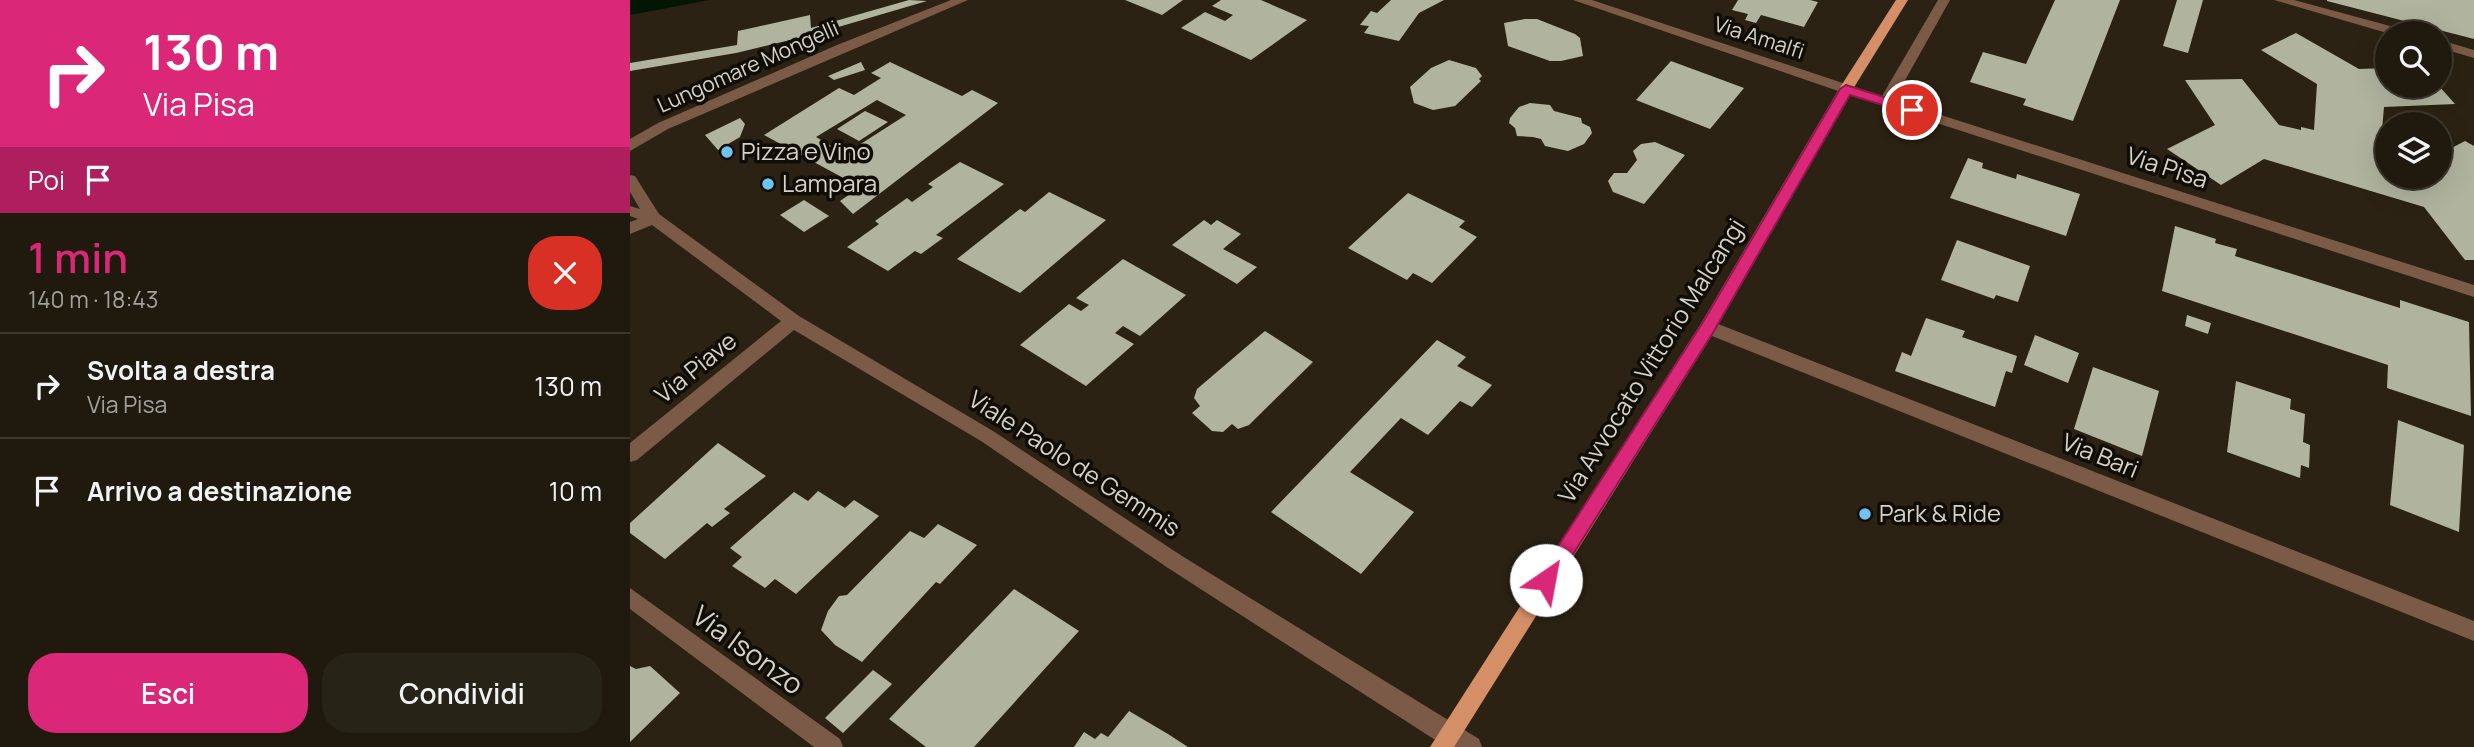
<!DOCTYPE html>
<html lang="it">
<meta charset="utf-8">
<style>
:root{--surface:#201a0e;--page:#282317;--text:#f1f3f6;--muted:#a2a19e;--line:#3d382e;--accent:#db2777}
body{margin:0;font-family:Manrope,sans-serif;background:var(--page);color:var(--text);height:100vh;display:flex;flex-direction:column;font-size:26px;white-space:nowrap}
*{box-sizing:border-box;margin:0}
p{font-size:23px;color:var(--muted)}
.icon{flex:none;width:38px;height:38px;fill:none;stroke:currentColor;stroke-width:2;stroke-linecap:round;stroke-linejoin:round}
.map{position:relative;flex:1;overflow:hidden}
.panel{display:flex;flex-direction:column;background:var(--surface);width:630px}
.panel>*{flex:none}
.guide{background:#db2777;color:#fff;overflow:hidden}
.buttons{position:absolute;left:1745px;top:21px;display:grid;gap:14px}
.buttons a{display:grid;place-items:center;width:77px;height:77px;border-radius:50%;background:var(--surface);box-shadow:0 7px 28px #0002,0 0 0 2px var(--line);font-size:35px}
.pin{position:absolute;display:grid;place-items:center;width:60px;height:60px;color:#fff;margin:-30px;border:4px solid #fff;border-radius:50%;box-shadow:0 2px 7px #0007}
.me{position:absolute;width:77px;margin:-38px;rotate:33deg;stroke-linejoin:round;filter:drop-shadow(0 0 5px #0008)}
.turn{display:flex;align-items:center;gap:24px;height:147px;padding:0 28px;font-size:32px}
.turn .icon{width:91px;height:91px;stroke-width:2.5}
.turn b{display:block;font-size:49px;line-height:60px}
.then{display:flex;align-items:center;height:66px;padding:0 28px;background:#0003;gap:14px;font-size:26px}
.round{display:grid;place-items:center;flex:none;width:74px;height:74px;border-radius:28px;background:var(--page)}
.head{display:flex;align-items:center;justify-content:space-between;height:119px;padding:0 28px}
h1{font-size:42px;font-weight:600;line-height:52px;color:var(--accent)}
.primary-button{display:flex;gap:14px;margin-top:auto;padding:14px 28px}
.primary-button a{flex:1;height:80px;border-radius:28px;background:var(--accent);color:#fff;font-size:28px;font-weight:600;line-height:80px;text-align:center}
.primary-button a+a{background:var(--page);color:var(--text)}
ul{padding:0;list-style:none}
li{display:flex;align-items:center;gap:21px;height:105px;padding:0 28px;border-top:2px solid var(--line)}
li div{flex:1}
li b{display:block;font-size:26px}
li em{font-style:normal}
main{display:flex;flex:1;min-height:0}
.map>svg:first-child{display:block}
</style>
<main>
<section class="panel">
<div class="guide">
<div class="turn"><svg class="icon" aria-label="right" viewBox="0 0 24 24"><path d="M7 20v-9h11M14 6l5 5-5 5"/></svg><div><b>130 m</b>Via Pisa</div></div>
<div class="then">Poi<svg class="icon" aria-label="arrive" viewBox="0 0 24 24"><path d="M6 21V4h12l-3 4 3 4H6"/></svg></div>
</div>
<div class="head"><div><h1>1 min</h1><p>140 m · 18:43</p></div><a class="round" style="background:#d93025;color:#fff"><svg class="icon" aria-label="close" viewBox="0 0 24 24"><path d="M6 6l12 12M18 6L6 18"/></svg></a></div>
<ul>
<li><svg class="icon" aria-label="right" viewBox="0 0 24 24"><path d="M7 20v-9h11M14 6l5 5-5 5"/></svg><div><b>Svolta a destra</b><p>Via Pisa</p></div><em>130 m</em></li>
<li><svg class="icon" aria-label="arrive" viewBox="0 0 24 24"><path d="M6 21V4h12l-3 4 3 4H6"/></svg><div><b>Arrivo a destinazione</b></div><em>10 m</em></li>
</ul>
<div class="primary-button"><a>Esci</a><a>Condividi</a></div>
</section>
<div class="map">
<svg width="1844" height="747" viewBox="0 0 1844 747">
<rect width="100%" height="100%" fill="#2b2213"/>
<path fill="#031503" d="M0,0H79L0,15Z"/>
<path fill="#b0b39e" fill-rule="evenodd" d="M279,0L297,1L181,35L106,53L0,71V63L107,45L108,31L180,15L181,28Z
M495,0H553L532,15Z
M591,0H631L677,20L621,60L551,28L575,12L595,21L603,15L582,6Z
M761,0H814L789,13L769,41L734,33L739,26L730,25L741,11L747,13Z
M1108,0H1180L1188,2L1174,27L1131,15L1126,23L1115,20L1118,14L1102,10Z
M1425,0H1490L1443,121L1393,105L1396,99L1340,82L1353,52L1396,64Z
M1547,0H1573L1558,53L1533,46Z
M1697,0H1844V39L1697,1Z
M895,19H907L945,34L950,38L953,56L931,61H920L878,46L874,23Z
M1666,33L1729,69L1757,68V86H1809L1825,104L1754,107L1750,153L1757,155V177H1810V154L1835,141L1844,146V260H1835L1794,207L1634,159L1591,185L1537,149L1585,125L1555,80L1612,79L1649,125L1671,130V127L1684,130L1687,84L1631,50Z
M819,60L846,68L852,76L849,79L851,81L825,106L803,110L784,103L780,87L801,68Z
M1041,61L1114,88L1080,129L1006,100Z
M231,62L235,70L204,80L198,76Z
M260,62L332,96L342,90L368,103L223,214L210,201L230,187L134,135L209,88L224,95L251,78L241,73ZM247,100L276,115L215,154L186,137Z
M900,103L920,105L924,111L951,118L952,123L960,127L962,133L954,144L938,151L915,146L911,139L903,137L887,136L885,128L879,123L880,118L889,107Z
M235,111L258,122L229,141L207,129Z
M110,118L115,124L110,137L88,150L75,135Z
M1025,142L1055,155L1014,204L983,192L978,181L984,173H997L1007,160L1003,151L1011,144Z
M1338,158L1353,163L1352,168L1386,179L1387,174L1450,194L1436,236L1320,198Z
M330,162L374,184L306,235L313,238L291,254L285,251L258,271L217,247L249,224L245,221L277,198L282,202L303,187L298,184Z
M419,192L476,220L390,293L327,259L390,209L395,212Z
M778,193L835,221L829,227L847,237L802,283L783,273L777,280L718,248Z
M174,200L199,216L174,232L150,215Z
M574,220L581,225L587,220L611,234L593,249L627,267L607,284L542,245Z
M1545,226L1586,239L1585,243L1607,249L1605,256L1770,308V300L1839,322L1841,416L1757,388L1758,365L1532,291Z
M1327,240L1400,266L1388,302L1366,295L1364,299L1311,280Z
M493,259L556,295L510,336L493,326L485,333L504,344L456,386L390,345L439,304L451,311L459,305L446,298Z
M1557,315L1581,323L1578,334L1555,326Z
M1296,318L1335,331L1332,337L1387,356L1382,373L1376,371L1365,407L1265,371L1272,352L1281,356Z
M635,331L683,362L619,425L608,429L602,424L593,432L582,431L562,413L570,406L564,398L567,389Z
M1405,335L1449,353L1438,383L1394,365Z
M807,340L836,357L827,366L862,385L842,407L830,401L798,435L771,418L720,472L784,512L731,574L641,512Z
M1463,367L1529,391L1512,456L1444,429Z
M1606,381L1661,399L1660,409L1675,414L1673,442L1680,445L1679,468L1671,465L1670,478L1597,452Z
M1768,420L1834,445L1829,532L1760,505Z
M88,443L136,476L94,509L100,513L82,527L77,523L35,559L0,533V523Z
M188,491L215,508L224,500L249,516L166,594L145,579L135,588L102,566L112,557L100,548L164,492L178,501Z
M308,524L347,545L310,584L306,582L232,662L205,645L191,630L198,611L209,596L217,595L280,531L294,538Z
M384,589L449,631L344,747H296L259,719Z
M0,666L6,669L20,666L50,693L0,742Z
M243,670L262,684L213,733L195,718Z
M499,711L538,734L558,747H444L454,732L465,739L471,733L478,737Z"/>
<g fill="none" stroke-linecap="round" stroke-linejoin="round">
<path fill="#7b5a47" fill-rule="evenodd" d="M321,0H338L38,129L0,151V139L28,123L207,45Z
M943,0H962L1252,96L1308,0H1320L1264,100L1844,285V297L1211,92Z
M1644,0H1664L1775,30L1777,33H1757Z
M1810,40L1844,50V58L1810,48Z
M0,175L5,176L29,214L169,316L363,431L552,556L849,739L852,747H818L810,743L538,568L351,441L164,330L7,460L0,462V443L151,321L22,225L0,234V222L8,219L0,216V206L10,209L0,192Z
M1078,320L1844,621V641L1072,332L1070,327L1072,322Z
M0,588L210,739L213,747H184L0,609Z"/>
<path fill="#d48f67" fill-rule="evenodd" d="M1266,0H1278L1223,89L1084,332L824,747H800L1072,322L1209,89Z"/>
</g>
<path fill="#db2777" stroke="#8e194d" stroke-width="2" d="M1216,85L1286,107L1288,110L1282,114L1220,95L1084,331L923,586L916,589L910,586L907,580L910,574L1073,322L1210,89Z"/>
<g fill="#6fc2f4" stroke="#100c06" stroke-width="2.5">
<circle cx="97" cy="152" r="7"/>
<circle cx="138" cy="184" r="7"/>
<circle cx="1235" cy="514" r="7"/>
</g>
<g text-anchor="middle" stroke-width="7" stroke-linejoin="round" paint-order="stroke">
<g font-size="21" fill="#d7d2c8" stroke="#100c06">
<text transform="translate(1129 38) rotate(18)" y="7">Via Amalfi</text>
<text transform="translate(118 67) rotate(-24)" y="7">Lungomare Mongelli</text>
</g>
<g font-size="24" fill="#d7d2c8" stroke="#100c06" text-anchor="start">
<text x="111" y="160">Pizza e Vino</text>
<text x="152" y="192">Lampara</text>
<text x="1249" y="522">Park &amp; Ride</text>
</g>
<g font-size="24" fill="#d7d2c8" stroke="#100c06">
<text transform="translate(1537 168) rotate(18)" y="8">Via Pisa</text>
<text transform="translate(1022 361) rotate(-58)" y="8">Via Avvocato Vittorio Malcangi</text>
<text transform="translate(66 368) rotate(-39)" y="8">Via Piave</text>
<text transform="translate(1470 456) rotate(22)" y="8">Via Bari</text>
<text transform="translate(444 464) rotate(33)" y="8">Viale Paolo de Gemmis</text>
</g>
<g font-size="28" fill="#d7d2c8" stroke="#100c06">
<text transform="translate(118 650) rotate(36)" y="10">Via Isonzo</text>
</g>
</g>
</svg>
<div class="buttons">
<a><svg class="icon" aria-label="search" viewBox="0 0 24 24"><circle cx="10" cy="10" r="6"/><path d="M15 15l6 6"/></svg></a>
<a><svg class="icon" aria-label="layers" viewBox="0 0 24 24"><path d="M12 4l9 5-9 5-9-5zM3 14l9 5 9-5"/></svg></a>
</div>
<div class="pin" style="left:1282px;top:110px;background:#d93025"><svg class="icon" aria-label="arrive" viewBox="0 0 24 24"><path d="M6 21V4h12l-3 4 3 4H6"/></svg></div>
<svg class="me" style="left:916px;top:580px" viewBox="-20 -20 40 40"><circle r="19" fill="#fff"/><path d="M0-13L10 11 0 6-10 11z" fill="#db2777"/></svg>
</div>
</main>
